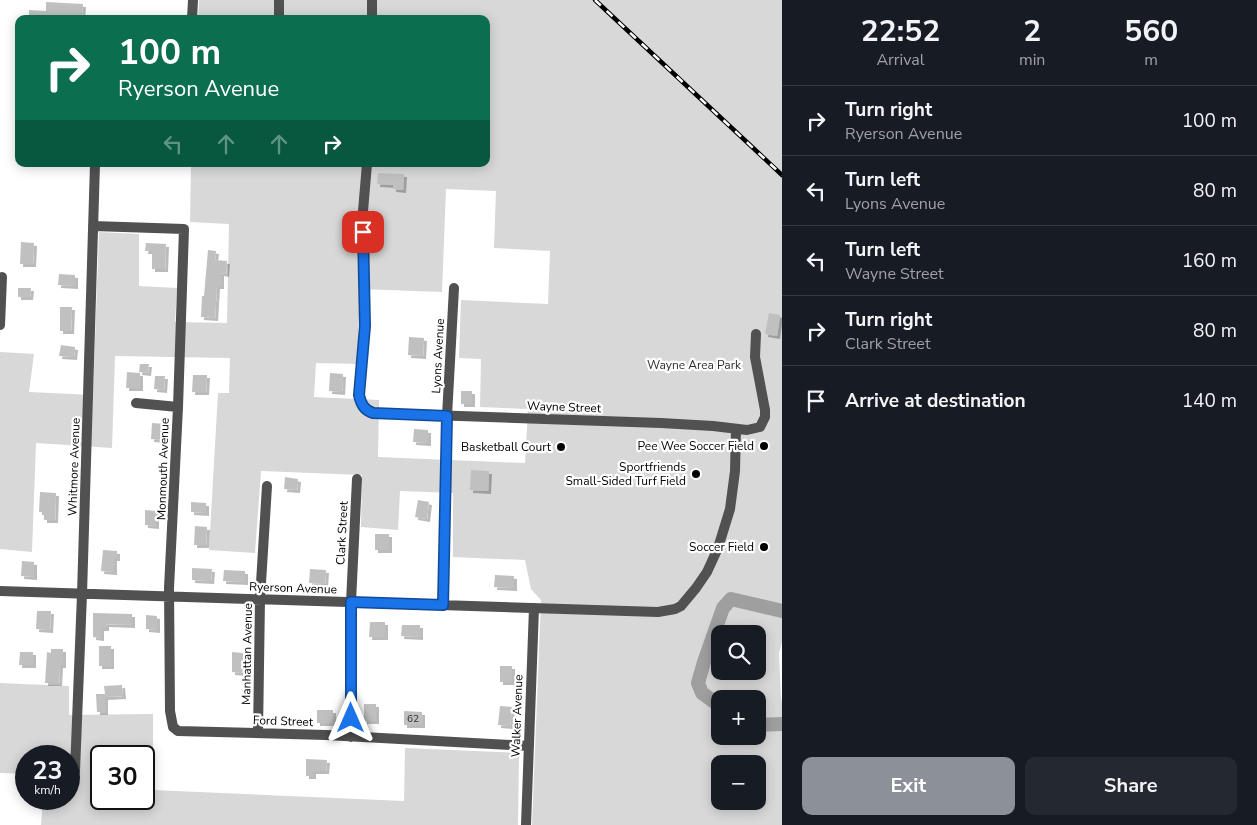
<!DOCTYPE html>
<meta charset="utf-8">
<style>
:root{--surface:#171b24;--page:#242831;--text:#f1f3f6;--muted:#9ea1a6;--line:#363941;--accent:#8c9099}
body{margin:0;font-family:"Nunito Sans",sans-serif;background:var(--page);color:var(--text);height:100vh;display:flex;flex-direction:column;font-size:19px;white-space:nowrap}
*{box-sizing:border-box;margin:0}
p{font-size:16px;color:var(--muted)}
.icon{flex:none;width:28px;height:28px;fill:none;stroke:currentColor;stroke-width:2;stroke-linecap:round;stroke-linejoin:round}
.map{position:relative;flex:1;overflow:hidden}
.panel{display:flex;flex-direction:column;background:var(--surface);width:475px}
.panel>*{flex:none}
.top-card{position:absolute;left:15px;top:15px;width:475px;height:152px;border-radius:10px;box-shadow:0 2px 12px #0003;background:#0b6e4f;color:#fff;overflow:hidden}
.fabs{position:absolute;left:711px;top:625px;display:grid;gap:10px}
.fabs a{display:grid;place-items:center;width:55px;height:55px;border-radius:10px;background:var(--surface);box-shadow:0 2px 12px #0003;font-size:25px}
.speed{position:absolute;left:15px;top:745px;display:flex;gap:10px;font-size:25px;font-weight:700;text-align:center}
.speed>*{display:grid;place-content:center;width:65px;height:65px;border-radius:50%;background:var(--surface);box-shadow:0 2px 12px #0003;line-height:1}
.speed small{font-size:12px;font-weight:400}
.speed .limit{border:2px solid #111;border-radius:8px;background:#fff;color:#111}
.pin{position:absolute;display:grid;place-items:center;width:42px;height:42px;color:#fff;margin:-21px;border-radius:10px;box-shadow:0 2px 8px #0006}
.me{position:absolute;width:55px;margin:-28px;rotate:0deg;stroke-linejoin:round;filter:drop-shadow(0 0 4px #0008)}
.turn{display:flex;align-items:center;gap:18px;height:105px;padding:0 20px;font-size:22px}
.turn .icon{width:65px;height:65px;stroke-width:2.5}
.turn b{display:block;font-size:35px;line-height:42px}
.lanes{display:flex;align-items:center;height:48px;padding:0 20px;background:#0003;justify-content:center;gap:25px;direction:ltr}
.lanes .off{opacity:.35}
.eta{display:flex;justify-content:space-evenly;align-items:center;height:85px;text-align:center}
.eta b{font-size:30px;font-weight:700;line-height:35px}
.cta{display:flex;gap:10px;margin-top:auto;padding:10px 20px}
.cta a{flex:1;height:58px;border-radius:10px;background:var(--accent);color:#fff;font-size:20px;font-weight:700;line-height:58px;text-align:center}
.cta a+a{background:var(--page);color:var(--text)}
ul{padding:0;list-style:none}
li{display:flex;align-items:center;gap:15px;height:70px;padding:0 20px;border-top:1px solid var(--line)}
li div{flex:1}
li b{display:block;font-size:19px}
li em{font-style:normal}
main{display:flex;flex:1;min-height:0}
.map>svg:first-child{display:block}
</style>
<main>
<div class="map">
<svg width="782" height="825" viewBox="0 0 782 825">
<defs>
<filter id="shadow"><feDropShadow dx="3" dy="3" stdDeviation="0" flood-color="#0004"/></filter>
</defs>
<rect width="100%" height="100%" fill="#fff"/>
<path fill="#d8d8d8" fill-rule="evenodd" d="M199,0H782V642L779,653L781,698L782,702V825H532L541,600L531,589L525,560L453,557V493L400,491L398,530L361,527L362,475L261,471L255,553L209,550L218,393H229L230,358L115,356L112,448L36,443L32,552L0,549V352L34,354L29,392L93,395L99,232L139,234V286L177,288L175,322L227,323L229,224L190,222L191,164H486V19H198ZM446,189L496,191L494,248L550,251L548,304L461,300L459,358L481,359L480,407L528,409L525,463L378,457L379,400L314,397L316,363L357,364L360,289L442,292ZM720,634H758V671H720ZM720,699H758V736H720ZM720,764H758V801H720Z
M0,683L69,686V715L153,714V790L404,801L405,748L519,753L518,825H41L43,799H69V756H26V774L0,773ZM101,756H144V799H101Z"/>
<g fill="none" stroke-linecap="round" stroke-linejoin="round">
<path stroke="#9f9f9f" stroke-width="14" d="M720,706L702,693L698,683L704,662L723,608L731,599L782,611
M758,725L782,724"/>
</g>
<path fill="#c0c0c0" filter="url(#shadow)" d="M46,2L83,4L82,19H29V10L46,11Z
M378,173L404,174L403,190L393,189V185L377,184Z
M21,242L34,243L33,264H20Z
M146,243L166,244L165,269H152V251H145Z
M208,250L216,251L215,260L227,261L226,274L221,273V286H217L215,318L201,317L202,296H204Z
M59,274L75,275V286L58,285Z
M18,288H31L30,297H18Z
M60,307H72L71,331H60Z
M769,313L780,315L777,336L765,334Z
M409,337L424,338L423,356L408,355Z
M61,345L75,347L74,357L59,356Z
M140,364H149L148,373L139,372Z
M127,372L140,373V388H126Z
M330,373L343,374L342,392L329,391Z
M193,375H207L206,392H192Z
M155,376H165L164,390L154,389Z
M461,391H472V404H461Z
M152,423L165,424L164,440L151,439Z
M414,429L428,430V443L413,442Z
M471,470L489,471L488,491L470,490Z
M285,477L298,479L297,490L284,489Z
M40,492L56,493L55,520H44V512H39Z
M418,500L429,502L427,519L415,517Z
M191,502L206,503V513L191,512Z
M145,510L156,511V526L145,525Z
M195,526L207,527L206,545H194Z
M375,534H389V550H375Z
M103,550L117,551V558H114V572L101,571Z
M22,561L34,562V577L21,576Z
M192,568L212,569L211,581L192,580Z
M310,569L326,570L325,584L309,583Z
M224,570L245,571V582L223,581Z
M495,575L514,576V588L494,587Z
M37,611H51L50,630L36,629Z
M93,613L132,614V625L106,624V628H101V638L93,637Z
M146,615L157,616V630L146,629Z
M370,622H385V637H369Z
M402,625H420V637L401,636Z
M99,646H111V666H99Z
M51,649H63V665H60L59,683H45L47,652L51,653Z
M20,652H33V665H19Z
M232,652L243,653V673L232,672Z
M500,666H512V682H500Z
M122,685L123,696L105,697V694V712H97L96,694H105L104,686Z
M364,704H376V721H364Z
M500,706L512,707L510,726L498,725Z
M317,710H333V723H317Z
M404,711L422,712V725H404Z
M306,759L327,760L326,771H313V776H306Z"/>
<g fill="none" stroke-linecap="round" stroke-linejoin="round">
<path stroke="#515151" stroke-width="10" d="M192,19L193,0
M279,19V0
M372,19V0
M367,164L363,211V232L365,326L359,395C361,404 364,410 373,413L661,423L713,426L747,430L760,427L765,417V410L755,357L756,334
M93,226L184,229L178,407L169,588L170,711L173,727L178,731L326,735L529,746
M0,325L2,277
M136,403L178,407
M0,591L658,612L675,609L681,606L696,588L707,572L718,548L730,509L735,471L736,429
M443,605L447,416L454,288
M258,733L260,599L267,486
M351,737V602L357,479
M75,771L82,594L95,164
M526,825L534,608"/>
<g stroke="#000" stroke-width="4.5">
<path id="rail" d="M595,0L782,175"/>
</g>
<use href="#rail" stroke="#fff" stroke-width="2.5" stroke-dasharray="8" stroke-linecap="butt"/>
</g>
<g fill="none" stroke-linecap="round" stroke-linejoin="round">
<g stroke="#114b97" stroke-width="12">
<path id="route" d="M351,718V602L443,605L447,416L373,413C364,410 361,404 359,395L365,326L363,232"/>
</g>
<use href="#route" stroke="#1a73e8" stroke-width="9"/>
</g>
<g fill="#000" stroke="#fff" stroke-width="2">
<circle cx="764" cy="446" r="5"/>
<circle cx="561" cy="447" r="5"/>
<circle cx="696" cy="474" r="5"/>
<circle cx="764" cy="547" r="5"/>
</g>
<g text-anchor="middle" stroke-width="4.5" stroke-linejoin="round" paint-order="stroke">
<g font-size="10" fill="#303030">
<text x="413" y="722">62</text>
</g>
<g font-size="12" fill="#000" stroke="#fff">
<text transform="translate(438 356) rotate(-87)" y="4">Lyons Avenue</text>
<text transform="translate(564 407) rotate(2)" y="4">Wayne Street</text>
<text transform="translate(74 467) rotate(-88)" y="4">Whitmore Avenue</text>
<text transform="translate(163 469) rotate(-88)" y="4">Monmouth Avenue</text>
<text transform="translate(342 533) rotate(-87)" y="4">Clark Street</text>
<text transform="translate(293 588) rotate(2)" y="4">Ryerson Avenue</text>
<text transform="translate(247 654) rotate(-89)" y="4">Manhattan Avenue</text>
<text transform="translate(517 716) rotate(-88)" y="4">Walker Avenue</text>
<text transform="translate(283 721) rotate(2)" y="4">Ford Street</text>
</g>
<g font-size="12" fill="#2f2f2f" stroke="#fff">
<text x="694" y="369">Wayne Area Park</text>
</g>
<g font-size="12" fill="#000" stroke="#fff" text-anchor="end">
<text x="754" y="450">Pee Wee Soccer Field</text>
<text x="551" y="451">Basketball Court</text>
<text x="686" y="471">Sportfriends<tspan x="686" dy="14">Small-Sided Turf Field</tspan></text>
<text x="754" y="551">Soccer Field</text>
</g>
</g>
</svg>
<div class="fabs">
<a><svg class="icon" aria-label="search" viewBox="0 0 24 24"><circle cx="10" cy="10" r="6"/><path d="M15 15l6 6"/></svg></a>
<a>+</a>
<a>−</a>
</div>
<div class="speed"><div>23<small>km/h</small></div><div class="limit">30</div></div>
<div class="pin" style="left:363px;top:232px;background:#d93025"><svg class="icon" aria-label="arrive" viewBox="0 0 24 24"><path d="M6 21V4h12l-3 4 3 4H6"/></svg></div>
<svg class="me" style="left:351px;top:718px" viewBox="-20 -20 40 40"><path d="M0-17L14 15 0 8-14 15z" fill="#1a73e8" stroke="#fff" stroke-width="4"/></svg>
<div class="top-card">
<div class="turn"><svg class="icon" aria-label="right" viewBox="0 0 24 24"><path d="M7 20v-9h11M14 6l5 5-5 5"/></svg><div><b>100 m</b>Ryerson Avenue</div></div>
<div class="lanes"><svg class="icon off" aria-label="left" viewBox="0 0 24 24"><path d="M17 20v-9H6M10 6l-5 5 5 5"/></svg><svg class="icon off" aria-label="ahead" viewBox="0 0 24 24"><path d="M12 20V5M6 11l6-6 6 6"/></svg><svg class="icon off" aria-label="ahead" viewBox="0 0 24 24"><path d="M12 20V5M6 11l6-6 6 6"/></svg><svg class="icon" aria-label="right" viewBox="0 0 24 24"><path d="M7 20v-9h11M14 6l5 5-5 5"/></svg></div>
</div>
</div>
<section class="panel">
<div class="eta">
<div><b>22:52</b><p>Arrival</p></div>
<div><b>2</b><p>min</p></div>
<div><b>560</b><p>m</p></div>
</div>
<ul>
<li><svg class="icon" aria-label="right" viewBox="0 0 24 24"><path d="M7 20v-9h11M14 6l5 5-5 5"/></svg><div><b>Turn right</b><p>Ryerson Avenue</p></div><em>100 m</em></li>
<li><svg class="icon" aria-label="left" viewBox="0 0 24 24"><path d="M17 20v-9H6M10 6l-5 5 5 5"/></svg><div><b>Turn left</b><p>Lyons Avenue</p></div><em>80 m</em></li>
<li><svg class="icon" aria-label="left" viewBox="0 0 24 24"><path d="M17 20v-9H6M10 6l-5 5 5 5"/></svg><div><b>Turn left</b><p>Wayne Street</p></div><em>160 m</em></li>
<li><svg class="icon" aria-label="right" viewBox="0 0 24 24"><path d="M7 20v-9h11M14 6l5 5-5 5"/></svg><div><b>Turn right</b><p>Clark Street</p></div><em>80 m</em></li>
<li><svg class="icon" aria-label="arrive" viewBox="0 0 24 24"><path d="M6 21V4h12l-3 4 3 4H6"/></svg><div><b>Arrive at destination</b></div><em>140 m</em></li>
</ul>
<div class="cta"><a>Exit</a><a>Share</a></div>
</section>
</main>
